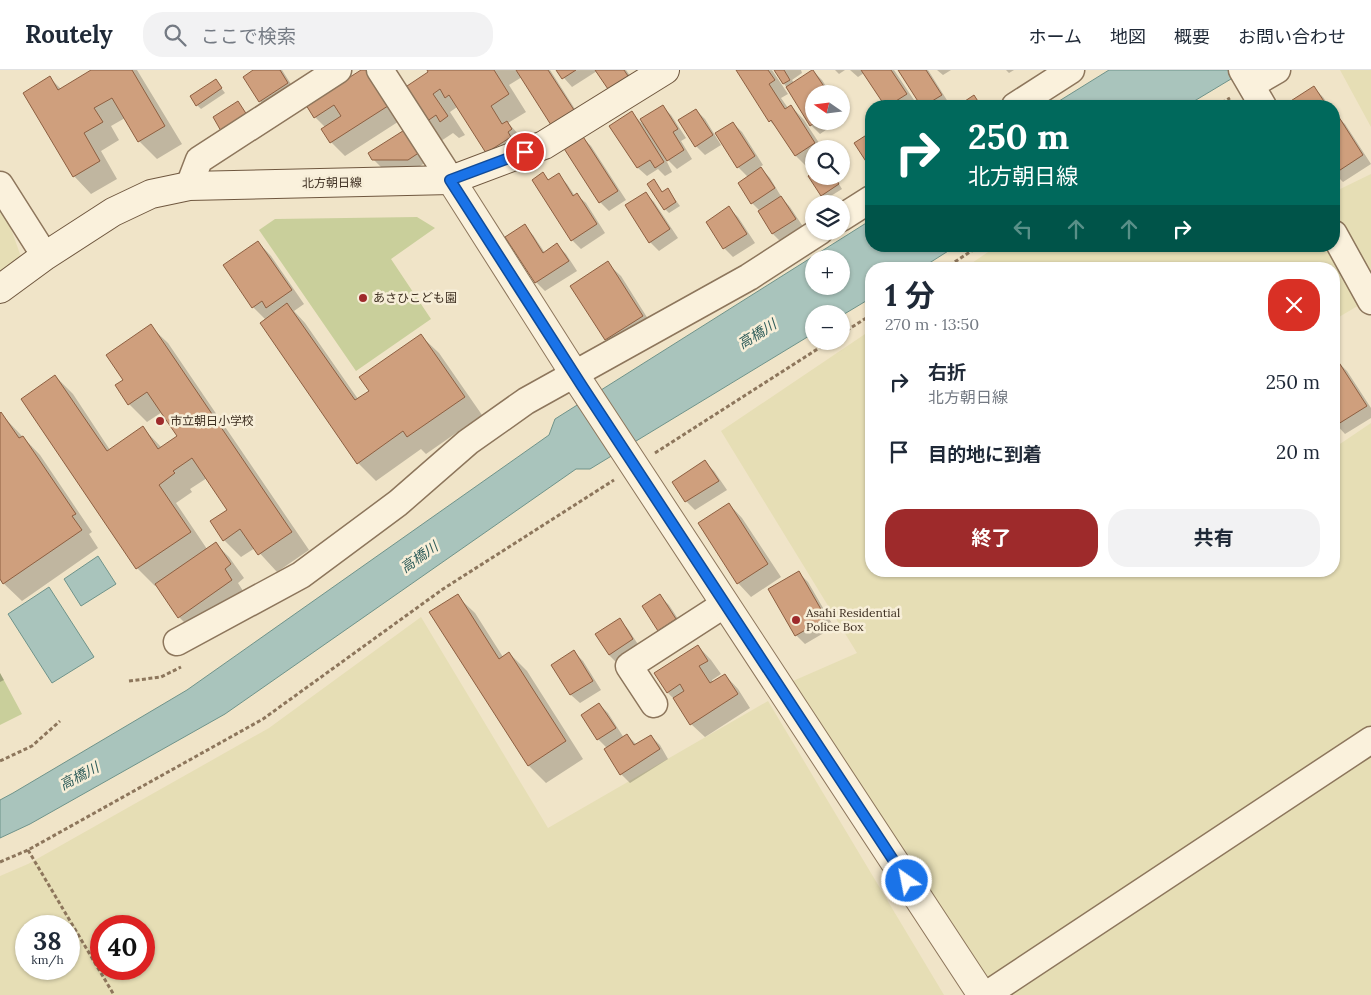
<!DOCTYPE html>
<html lang="ja">
<meta charset="utf-8">
<style>
:root{--surface:#fff;--page:#f2f2f3;--text:#1f2937;--muted:#747a83;--line:#e0e1e3;--accent:#9e2a2b}
body{margin:0;font-family:Lora,"Noto Sans JP",serif;background:var(--page);color:var(--text);height:100vh;display:flex;flex-direction:column;font-size:19px;white-space:nowrap}
*{box-sizing:border-box;margin:0}
p{font-size:16px;color:var(--muted)}
.icon{flex:none;width:28px;height:28px;fill:none;stroke:currentColor;stroke-width:2;stroke-linecap:round;stroke-linejoin:round}
.map{position:relative;flex:1;overflow:hidden}
.side{position:absolute;left:865px;top:192px;width:475px;height:315px;display:flex;flex-direction:column;background:var(--surface);border-radius:20px;box-shadow:0 1px 4px #0004}
.side>*{flex:none}
.top-card{position:absolute;left:865px;top:30px;width:475px;height:152px;border-radius:20px;box-shadow:0 1px 4px #0004;background:#00695c;color:#fff;overflow:hidden}
.needle{width:32px;rotate:284deg}
.controls{position:absolute;left:805px;top:15px;display:grid;gap:10px}
.controls a{display:grid;place-items:center;width:45px;height:45px;border-radius:50%;background:var(--surface);box-shadow:0 1px 4px #0004;font-size:25px}
.speed{position:absolute;left:15px;top:845px;display:flex;gap:10px;font-size:25px;font-weight:700;text-align:center}
.speed>*{display:grid;place-content:center;width:65px;height:65px;border-radius:50%;background:var(--surface);box-shadow:0 1px 4px #0004;line-height:1}
.speed small{font-size:12px;font-weight:400}
.speed .limit{border:8px solid #d22;background:#fff;color:#111}
.pin{position:absolute;display:grid;place-items:center;width:42px;height:42px;color:#fff;margin:-21px;border:2px solid #fff;border-radius:50%;box-shadow:0 1px 5px #0007}
.me{position:absolute;width:55px;margin:-28px;rotate:327deg;stroke-linejoin:round;filter:drop-shadow(0 0 4px #0008)}
.turn{display:flex;align-items:center;gap:18px;height:105px;padding:0 20px;font-size:22px}
.turn .icon{width:65px;height:65px;stroke-width:2.5}
.turn b{display:block;font-size:35px;line-height:42px}
.lanes{display:flex;align-items:center;height:48px;padding:0 20px;background:#0003;justify-content:center;gap:25px;direction:ltr}
.lanes .off{opacity:.35}
.round{display:grid;place-items:center;flex:none;width:52px;height:52px;border-radius:20px;background:var(--page)}
.head{display:flex;align-items:center;justify-content:space-between;height:85px;padding:0 20px}
h1{font-size:30px;font-weight:700;line-height:38px}
.action{display:flex;gap:10px;margin-top:auto;padding:10px 20px}
.action a{flex:1;height:58px;border-radius:20px;background:var(--accent);color:#fff;font-size:20px;font-weight:700;line-height:58px;text-align:center}
.action a+a{background:var(--page);color:var(--text)}
ul{padding:0;list-style:none}
li{display:flex;align-items:center;gap:15px;height:70px;padding:0 20px}
li div{flex:1}
li b{display:block;font-size:19px}
li em{font-style:normal}
header{display:flex;align-items:center;gap:30px;box-sizing:border-box;height:70px;padding:0 25px;background:var(--surface);border-bottom:1px solid var(--line)}
header strong{font-size:24px}
nav{display:flex;gap:28px;margin-inline-start:auto;font-size:18px}
.search{width:350px;height:45px;background:var(--page);display:flex;align-items:center;gap:12px;box-sizing:border-box;padding:0 18px;border-radius:20px;color:var(--muted);font-size:19px}
.map>svg:first-child{display:block}
</style>
<header>
<strong>Routely</strong>
<div class="search"><svg class="icon" aria-label="search" viewBox="0 0 24 24"><circle cx="10" cy="10" r="6"/><path d="M15 15l6 6"/></svg>ここで検索</div>
<nav><a>ホーム</a><a>地図</a><a>概要</a><a>お問い合わせ</a></nav>
</header>
<div class="map">
<svg width="1371" height="925" viewBox="0 0 1371 925">
<rect width="100%" height="100%" fill="#f0e4c8"/>
<path fill="#e6deb5" fill-rule="evenodd" d="M1340,0H1371V57Z
M1371,104V228L1334,250V199H963L997,176H1334V122Z
M3,136L21,187L0,202V138Z
M871,260V501H1334V378L1371,353V925H996L793,611L857,583L721,361Z
M421,547L548,758L768,631L944,925H0V806L28,794L269,658ZM26,856H69V899H26ZM101,856H144V899H101Z"/>
<path fill="#c9cf9b" d="M417,147L435,158L391,189L431,249L356,301L259,160L275,149Z
M0,603L22,644L0,655Z"/>
<path fill="#a9c4bc" stroke="#6f938a" fill-rule="evenodd" d="M1109,0H1246L1186,36H1051Z
M871,150V176H956L920,199H871V228L841,246V244H814V263L590,399H576L225,644L30,754L0,768V730L13,723L187,620L549,365L555,349ZM814,189H841V216H814Z
M98,486L116,514L81,536L64,509Z
M49,517L94,587L52,613L8,544Z"/>
<path fill="#0003" d="M93,0H137L182,74L157,89L139,71L125,48L111,56L119,70L101,81L117,109L91,124L74,106L50,8L61,19Z
M256,0H282L296,22L268,40L260,31Z
M363,0L404,48L345,86L331,72L323,60L326,58L315,47Z
M429,0H550L582,50L561,63L522,7L509,15L526,42L508,53L524,70L487,83L457,37L450,42L465,65L459,68L453,63L441,71L424,53L430,2Z
M557,0H626L631,7L597,1L572,17Z
M737,0H772L788,24L781,28L788,38L791,36L804,50L823,79H814V96L809,99L796,86L779,60L770,51Z
M775,0H801L802,3L792,10L794,13L813,1L822,10L831,24H814V51H839L820,64L811,55Z
M835,0H845L839,4Z
M850,0H894L918,36H886L864,3L858,7Z
M899,0H928L950,35L947,36H922Z
M937,0H951L943,5Z
M1006,0H1014L1009,3Z
M216,11L225,23L201,39L197,35Z
M1314,18L1323,27L1329,36H1289L1288,35Z
M662,36L671,45L686,68L681,71L692,89L677,99L664,86L672,102L665,106L658,99L647,106L638,98L611,56L631,43L644,55Z
M696,40L705,49L721,75L705,85L696,76Z
M841,40L846,47L841,50Z
M1334,44L1345,54L1371,94L1343,112L1334,103Z
M733,53L742,62L763,95L760,97L770,108L782,128L790,137L804,158L782,173L773,164L760,141L752,133L748,107L738,97Z
M406,60L428,91L417,98H382L373,89Z
M868,66L871,69V96L868,92Z
M582,67L591,76L626,130L609,141L600,132Z
M543,104L550,111L558,105L567,114L575,126L577,125L586,133L605,163L581,179L572,170Z
M814,106H834L842,119L826,129L822,125Z
M654,111L663,123L667,120L671,124L680,136L669,143L665,139Z
M646,124L654,132L678,168L659,181L650,172Z
M729,138L738,147L755,173L733,187L724,178Z
M524,156L533,165L545,183L557,175L566,184L577,201L545,221L536,212Z
M258,172L271,186L304,234L294,241L305,253L358,329L370,321L421,266L439,283L482,345L426,384L421,379L376,411L358,393L266,250L253,237Z
M607,193L621,206L655,260L619,283L606,269Z
M150,256L168,273L309,480L277,502L255,478L241,487L224,470L228,440L207,408L190,419L192,422L176,433L207,479L216,474L229,487L244,508L238,513L245,524L192,560L179,547L157,514L155,516L137,498L55,306L73,324L110,380L143,358L162,378L179,367L162,342L147,352L129,334L125,310Z
M1338,292L1347,301L1371,338V348L1345,364L1334,352V295Z
M1,344L40,385L92,462L89,464L98,478L22,531L0,510Z
M705,392L714,401L727,420L695,440L686,431L674,412Z
M729,434L742,448L781,507L751,527L738,513Z
M799,503L808,512L834,557L805,574L796,565Z
M457,526L475,543L503,587L509,583L527,601L583,689L546,713L529,696Z
M660,526L669,535L684,558L668,569L659,560Z
M620,550L628,559L641,579L618,594L609,585L597,565Z
M698,576L711,590L721,604L712,610L713,613L725,605L738,619L750,638L705,667L691,654L678,633L668,623Z
M574,582L583,591L601,620L580,633L571,625L553,595Z
M0,603L4,610L0,612Z
M599,634L608,643L624,668L627,665L637,675L651,666L660,675L668,689L630,713L621,704L605,679L607,678L598,669Z"/>
<path fill="#cf9f7d" stroke="#8d5f41" d="M91,0H132L165,56L138,72L112,28L94,38L103,52L84,63L100,91L73,107L23,23L50,6L58,20Z
M253,0H280L288,13L259,32L243,7Z
M361,0H370L391,34L330,73L321,59L341,46L334,35L314,48L306,35Z
M427,0H494L509,24L491,36L502,54L507,51L512,59L508,62L511,67L486,83L449,25L445,28L440,19L433,24L448,46L440,52L436,45L423,54L401,20L428,2Z
M516,0H548L574,40L551,55Z
M556,0H576L562,9Z
M595,0H624L630,9L610,22Z
M736,0H768L775,10L769,14L785,39L791,35L815,73L795,86L771,50L769,52Z
M774,0H784L790,10L783,14Z
M812,0H813L829,24H814V51H817L810,56L786,17Z
M861,0H891L907,24L888,36H885Z
M898,0H926L942,25L924,36H921Z
M216,9L222,18L196,36L190,26Z
M1314,16L1327,36H1287L1286,34Z
M974,25L981,36H960L959,35Z
M238,31L247,45L221,61L213,47Z
M663,35L678,59L673,62L684,80L667,91L640,49Z
M696,39L713,65L695,77L678,50Z
M632,41L664,92L655,98L650,90L637,98L609,56Z
M1337,44L1363,85L1334,104V45Z
M733,52L755,86L737,98L715,63Z
M406,59L420,82L408,90H372L368,83Z
M868,64L871,69V90L867,93L854,73Z
M582,65L618,121L599,133L563,77Z
M761,97L775,118L751,134L738,113Z
M543,102L548,110L559,103L573,126L577,123L597,154L571,171L532,110Z
M814,102V106H834L839,114L821,126L808,106Z
M654,109L662,122L668,118L676,132L664,140L647,114Z
M646,122L670,159L649,173L625,135Z
M781,126L796,149L772,164L758,141Z
M729,136L747,164L723,179L706,152Z
M525,154L543,183L557,173L569,191L535,213L505,167Z
M258,171L292,220L266,238L262,231L252,238L223,195Z
M608,191L643,246L605,270L570,216Z
M287,233L355,330L369,321L359,307L421,264L465,327L407,367L403,361L357,394L260,253Z
M151,254L292,462L258,485L240,459L223,471L210,451L227,440L192,388L173,401L175,403L159,415L191,462L136,499L21,329L55,305L107,381L143,356L158,379L177,366L147,322L128,335L115,315L123,310L106,285Z
M1338,291L1367,336L1335,356L1334,354V294Z
M1,342L19,368L23,366L76,444L72,446L82,460L3,514L0,509V343Z
M705,390L719,411L685,432L672,412Z
M729,433L768,494L737,514L698,453Z
M216,472L231,494L225,499L232,510L178,548L155,514Z
M799,501L826,548L795,566L768,519Z
M458,524L499,589L509,582L566,671L528,696L429,542Z
M660,524L676,549L658,561L642,536Z
M620,548L633,569L609,585L595,564Z
M698,575L708,591L699,596L710,613L725,604L738,624L690,655L673,628L684,621L680,614L667,623L654,603Z
M574,580L593,611L570,625L551,595Z
M599,633L616,658L597,670L581,645Z
M627,664L634,675L651,665L660,679L620,705L604,679Z"/>
<g fill="none" stroke-linecap="round" stroke-linejoin="round">
<g stroke="#8d765c" stroke-width="29">
<path id="minor" d="M380,0L451,110
M1242,0L1263,36
M1251,15L1277,0
M1015,36L1071,0
M0,115L45,186
M189,116L199,90L338,0
M841,148L871,129
M1334,164L1371,231
M177,572L301,505L398,433L468,372L526,331L749,207L820,161
M654,634L629,596L725,534
M986,925L1371,670"/>
</g>
<g stroke="#8d765c" stroke-width="30">
<path id="tertiary" d="M451,110L582,316L982,925"/>
</g>
<g stroke="#6f573f" stroke-width="30">
<path id="secondary" d="M0,219L45,186L113,142L151,124L189,116L451,110L544,75L665,0"/>
</g>
<path stroke="#8d765c" stroke-width="3" stroke-dasharray="4 2.5" stroke-linecap="butt" d="M1216,36L1230,28
M944,199L979,176
M841,264L871,245
M655,383L830,271
M129,611L161,607L181,597
M0,691L32,676L60,651
M28,780L114,925
M0,792L28,780L263,649L443,519L614,410"/>
<use href="#minor" stroke="#faf1dc" stroke-width="26"/>
<use href="#tertiary" stroke="#faf1dc" stroke-width="28"/>
<use href="#secondary" stroke="#faf1dc" stroke-width="28"/>
</g>
<g fill="none" stroke-linecap="round" stroke-linejoin="round">
<g stroke="#114b97" stroke-width="12">
<path id="route" d="M525,82L450,110L582,316L907,811"/>
</g>
<use href="#route" stroke="#1a73e8" stroke-width="9"/>
</g>
<g fill="#9e2a2b" stroke="#f7eed8" stroke-width="2">
<circle cx="363" cy="228" r="5"/>
<circle cx="160" cy="351" r="5"/>
<circle cx="796" cy="550" r="5"/>
</g>
<g text-anchor="middle" stroke-width="5" stroke-linejoin="round" paint-order="stroke">
<g font-size="12" fill="#3d2e20" stroke="#f7eed8">
<text transform="translate(332 113) rotate(-1)" y="4">北方朝日線</text>
</g>
<g font-size="12" fill="#3d2e20" stroke="#f7eed8" text-anchor="start">
<text x="373" y="232">あさひこども園</text>
<text x="170" y="355">市立朝日小学校</text>
<text x="806" y="547">Asahi Residential<tspan x="806" dy="14">Police Box</tspan></text>
</g>
<g font-size="14" font-style="italic" fill="#2f5d5a" stroke="#f7eed8">
<text transform="translate(757 264) rotate(-32)" y="5">高橋川</text>
<text transform="translate(419 487) rotate(-35)" y="5">高橋川</text>
<text transform="translate(79 706) rotate(-28)" y="5">高橋川</text>
</g>
</g>
</svg>
<div class="controls">
<a><svg class="needle" viewBox="-14 -14 28 28"><path d="M0-13l5 13h-10z" fill="#e53935"/><path d="M0 13l5-13h-10z" fill="#747a83"/></svg></a>
<a><svg class="icon" aria-label="search" viewBox="0 0 24 24"><circle cx="10" cy="10" r="6"/><path d="M15 15l6 6"/></svg></a>
<a><svg class="icon" aria-label="layers" viewBox="0 0 24 24"><path d="M12 4l9 5-9 5-9-5zM3 14l9 5 9-5"/></svg></a>
<a>+</a>
<a>−</a>
</div>
<div class="speed"><div>38<small>km/h</small></div><div class="limit">40</div></div>
<div class="pin" style="left:525px;top:82px;background:#d93025"><svg class="icon" aria-label="arrive" viewBox="0 0 24 24"><path d="M6 21V4h12l-3 4 3 4H6"/></svg></div>
<svg class="me" style="left:907px;top:811px" viewBox="-20 -20 40 40"><circle r="17" fill="#1a73e8" stroke="#fff" stroke-width="3"/><path d="M0-11L8 9 0 5-8 9z" fill="#fff"/></svg>
<div class="top-card">
<div class="turn"><svg class="icon" aria-label="right" viewBox="0 0 24 24"><path d="M7 20v-9h11M14 6l5 5-5 5"/></svg><div><b>250 m</b>北方朝日線</div></div>
<div class="lanes"><svg class="icon off" aria-label="left" viewBox="0 0 24 24"><path d="M17 20v-9H6M10 6l-5 5 5 5"/></svg><svg class="icon off" aria-label="ahead" viewBox="0 0 24 24"><path d="M12 20V5M6 11l6-6 6 6"/></svg><svg class="icon off" aria-label="ahead" viewBox="0 0 24 24"><path d="M12 20V5M6 11l6-6 6 6"/></svg><svg class="icon" aria-label="right" viewBox="0 0 24 24"><path d="M7 20v-9h11M14 6l5 5-5 5"/></svg></div>
</div>
<section class="side">
<div class="head"><div><h1>1 分</h1><p>270 m · 13:50</p></div><a class="round" style="background:#d93025;color:#fff"><svg class="icon" aria-label="close" viewBox="0 0 24 24"><path d="M6 6l12 12M18 6L6 18"/></svg></a></div>
<ul>
<li><svg class="icon" aria-label="right" viewBox="0 0 24 24"><path d="M7 20v-9h11M14 6l5 5-5 5"/></svg><div><b>右折</b><p>北方朝日線</p></div><em>250 m</em></li>
<li><svg class="icon" aria-label="arrive" viewBox="0 0 24 24"><path d="M6 21V4h12l-3 4 3 4H6"/></svg><div><b>目的地に到着</b></div><em>20 m</em></li>
</ul>
<div class="action"><a>終了</a><a>共有</a></div>
</section>
</div>
